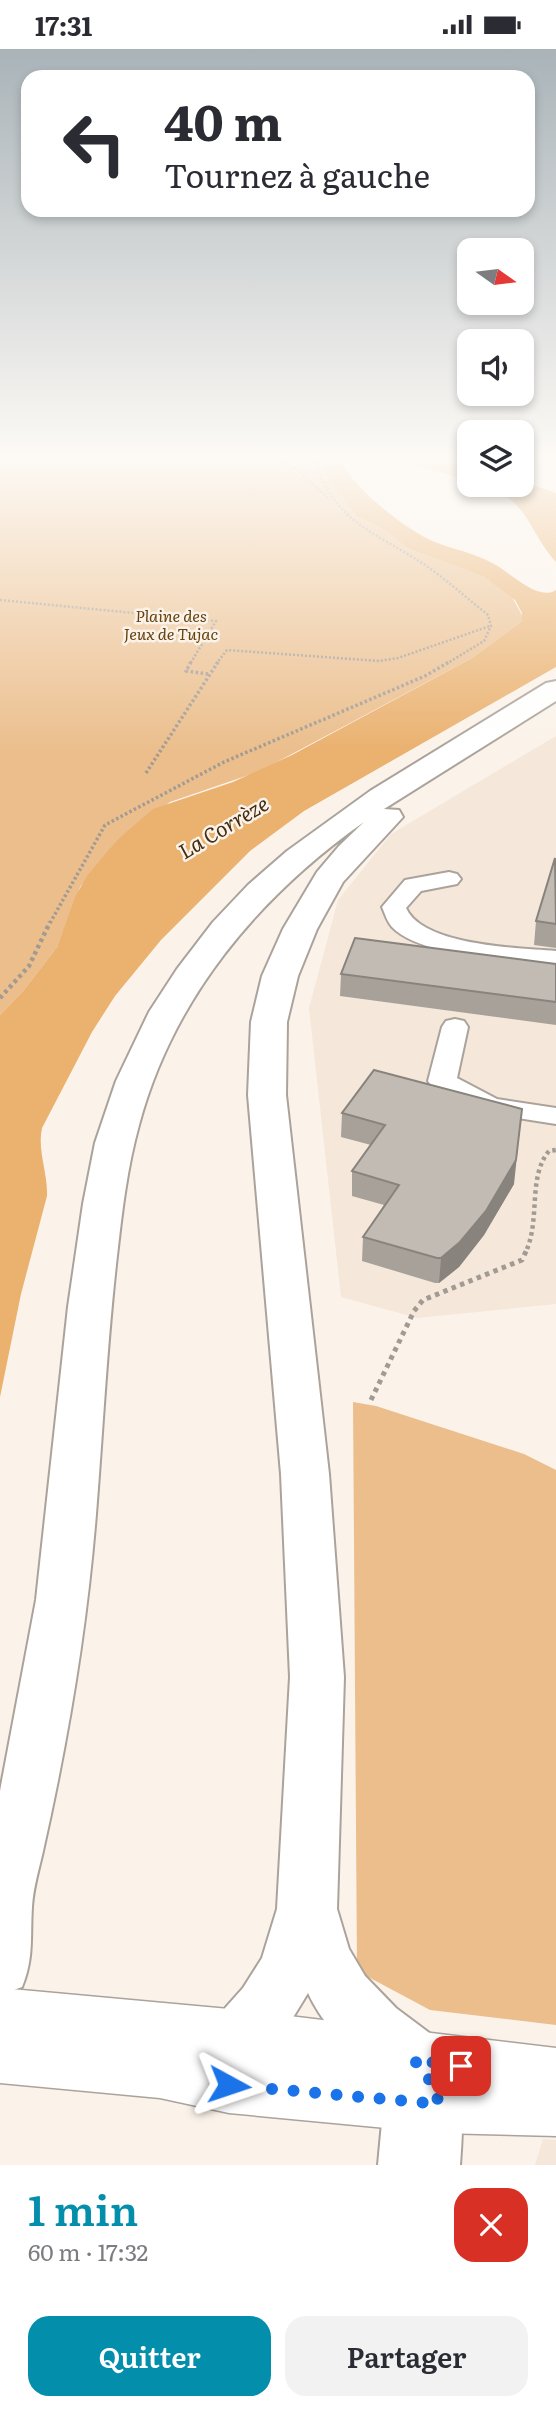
<!DOCTYPE html>
<html lang="fr">
<meta charset="utf-8">
<style>
:root{--surface:#fff;--page:#f2f2f3;--text:#2b2b33;--muted:#7c7c81;--accent:#038fac}
body{margin:0;font-family:Literata,serif;background:var(--page);color:var(--text);height:100vh;display:flex;flex-direction:column;font-size:26px;white-space:nowrap}
*{box-sizing:border-box;margin:0}
p{font-size:23px;color:var(--muted)}
.icon{flex:none;width:38px;height:38px;fill:none;stroke:currentColor;stroke-width:2;stroke-linecap:round;stroke-linejoin:round}
.map{position:relative;height:2116px;overflow:hidden}
.drawer{display:flex;flex-direction:column;background:var(--surface);flex:1}
.drawer>*{flex:none}
.banner{position:absolute;left:21px;top:21px;width:514px;height:147px;border-radius:21px;box-shadow:0 4px 10px #0003;background:#fff;color:var(--text);overflow:hidden}
.needle{width:46px;rotate:104deg}
.tools{position:absolute;left:457px;top:189px;display:grid;gap:14px}
.tools a{display:grid;place-items:center;width:77px;height:77px;border-radius:14px;background:var(--surface);box-shadow:0 4px 10px #0003;font-size:35px}
.pin{position:absolute;display:grid;place-items:center;width:60px;height:60px;color:#fff;margin:-30px;border-radius:14px;box-shadow:0 4px 10px #0006}
.me{position:absolute;width:77px;margin:-38px;rotate:95deg;stroke-linejoin:round;filter:drop-shadow(0 0 5px #0008)}
.turn{display:flex;align-items:center;gap:24px;height:147px;padding:0 28px;font-size:32px}
.turn .icon{width:91px;height:91px;stroke-width:2.5}
.turn b{display:block;font-size:49px;line-height:60px}
.round{display:grid;place-items:center;flex:none;width:74px;height:74px;border-radius:21px;background:var(--page)}
.head{display:flex;align-items:center;justify-content:space-between;height:119px;padding:0 28px}
h1{font-size:42px;font-weight:600;line-height:52px;color:var(--accent)}
.action{display:flex;gap:14px;margin-top:auto;padding:14px 28px}
.action a{flex:1;height:80px;border-radius:21px;background:var(--accent);color:#fff;font-size:28px;font-weight:600;line-height:80px;text-align:center}
.action a+a{background:var(--page);color:var(--text)}
.status{display:flex;justify-content:space-between;align-items:center;height:49px;padding:0 35px;background:var(--surface);direction:ltr}
.status svg{height:19px;fill:currentColor}
.map>svg:first-child{display:block}
</style>
<div class="status"><b>17:31</b><svg viewBox="0 0 49 12"><path d="M0 12V9h3v3zM5 12V6h3v6zM10 12V3h3v9zM15 12V0h3v12zM26 1h20v11H26zM47 4h2v5h-2z"/></svg></div>
<div class="map">
<svg width="556" height="2116" viewBox="0 0 556 2116">
<rect width="100%" height="100%" fill="#fbf3ea"/>
<path fill="#f5e7d9" d="M522,406H556V425L522,430Z
M556,687V1255L417,1269L341,1248L309,959L338,851L391,785Z
M543,2090L556,2091V2116H535Z"/>
<path fill="#ebbe8c" d="M0,406H319L324,414V423L357,468L381,479L407,499L484,528L512,548L523,568L522,572L472,609L260,722L170,753L116,792L80,838L57,898L24,941L0,966Z
M353,1353L376,1357L524,1405L556,1421V1976L430,1961L357,1922Z"/>
<path fill="#eab16f" d="M319,406H342L340,411C355,440 399,475 428,490C449,500 474,503 494,515C510,523 538,553 556,541V618L304,762L250,802L161,891L115,947L92,983L42,1079C37,1101 48,1124 47,1147L21,1245L0,1348V966L24,941L57,898L76,846L87,827L116,792L153,760L233,733L292,706L472,609L522,572V564L515,551L484,528L407,499L381,479L357,468L324,423V414Z
M379,406H440L469,414V431Z
M522,432L556,444V513C526,479 532,455 483,436H522Z"/>
<g fill="none" stroke-linecap="round" stroke-linejoin="round">
<g stroke="#aba39b" stroke-width="4">
<path id="minor" d="M449,823L457,825L461,830L457,835L421,842L406,859C423,897 519,899 556,902V918C516,913 419,907 392,878C387,872 385,865 382,858L405,831Z
M455,970L464,972L468,978L457,1029L497,1050L556,1059V1075L480,1063L432,1038L428,1032L442,978L446,972Z
M437,2025L454,2032C465,2059 462,2087 460,2116H378L384,2052L390,2036L407,2029L419,2034Z"/>
</g>
<g stroke="#aba39b" stroke-width="3">
<path id="major" d="M0,1939L240,1961L556,1999V2087L439,2084L229,2064L160,2049L0,2034Z"/>
</g>
<g stroke="#aba39b" stroke-width="4">
<path id="highway" d="M556,632V652L384,760L399,761L403,768L343,833L317,880L298,927L287,973L286,1046L329,1425L344,1628L337,1860L349,1900L365,1927L396,1959L436,1989L446,2011L436,2033L414,2042C370,2024 328,1987 308,1944L286,1980L262,2009L240,2018L218,2009L209,1988L218,1967L243,1939L262,1909L277,1860L290,1628L281,1425L248,1046L251,973L262,927L283,880L317,823L339,797L364,773C258,848 173,949 139,1076C127,1119 122,1163 117,1207C107,1293 103,1379 96,1465C87,1579 68,1691 43,1802C39,1820 33,1839 32,1858C30,1888 34,1909 22,1938L0,1946V1742L36,1551L68,1258L83,1155L95,1094L116,1032L149,963L177,920L213,873L248,836L287,802L370,742L546,634Z"/>
</g>
<path stroke="#a19b94" stroke-width="2.5" stroke-dasharray="2 2" stroke-linecap="butt" d="M260,406L295,419L328,449
M303,406L316,413C334,475 380,485 428,518C449,533 468,550 488,566L491,577L484,592L446,615
M0,551L216,572L190,615
M216,615L227,601L379,612L398,609L490,577"/>
<path stroke="#a19b94" stroke-width="3.5" stroke-dasharray="2.5 2.5" stroke-linecap="butt" d="M191,613L186,622L208,625
M146,724L218,613
M50,874L105,776L224,713L425,627L449,613"/>
<path stroke="#a19b94" stroke-width="4.5" stroke-dasharray="3.5 3.5" stroke-linecap="butt" d="M0,949L29,917L50,873
M527,1200C540,1169 528,1127 549,1102L556,1101"/>
<path stroke="#a19b94" stroke-width="5" stroke-dasharray="4.5 4.5" stroke-linecap="butt" d="M371,1351L414,1262L423,1251L522,1211L528,1198"/>
<use href="#minor" fill="#fff" fill-rule="evenodd"/>
<use href="#major" fill="#fff" fill-rule="evenodd"/>
<use href="#highway" fill="#fff" fill-rule="evenodd"/>
</g>
<path fill="#a7a19a" d="M523,406H556V407L523,408Z
M556,809V899L534,896L536,872Z
M556,915V976L340,947L341,925Z
M374,1021L514,1135L484,1186L459,1218L439,1234H435L362,1212L363,1188L384,1156L352,1147V1122L371,1096L341,1088L342,1064Z"/>
<path fill="#88837d" d="M522,1060L514,1135L484,1186L459,1218L439,1234L441,1209Z"/>
<path fill="#c2bbb3" stroke="#88837d" stroke-width="2" d="M555,809L556,875L536,872Z
M355,889L556,915V953L341,925Z
M374,1021L522,1060L516,1111L486,1162L460,1193L441,1209H437L363,1188L399,1136L352,1122L385,1076L342,1064Z"/>
<linearGradient id="sky" x2="0" y2="1"><stop stop-color="#a9b3b8"/><stop offset="0.58" stop-color="#fdfaf6"/><stop offset="1" stop-color="#fdfaf6" stop-opacity="0"/></linearGradient>
<rect width="556" height="703" fill="url(#sky)"/>
<g fill="none" stroke-linecap="round" stroke-linejoin="round">
<path stroke="#1a73e8" stroke-width="12" stroke-dasharray="0 21.6" d="M229,2036L439,2055C434,2036 427,2025 414,2011L461,2017"/>
</g>
<g text-anchor="middle" stroke-width="5" stroke-linejoin="round" paint-order="stroke">
<g font-size="16" font-style="italic" fill="#66410d" stroke="#fbf3ea">
<text x="171" y="573">Plaine des<tspan x="171" dy="18">Jeux de Tujac</tspan></text>
</g>
<g font-size="21" font-style="italic" fill="#442d10" stroke="#fbf3ea">
<text transform="translate(224 779) rotate(-31)" y="7">La Corrèze</text>
</g>
</g>
</svg>
<div class="tools">
<a><svg class="needle" viewBox="-14 -14 28 28"><path d="M0-13l5 13h-10z" fill="#e53935"/><path d="M0 13l5-13h-10z" fill="#7c7c81"/></svg></a>
<a><svg class="icon" aria-label="sound" viewBox="0 0 24 24"><path d="M4 9h4l5-4v14l-5-4H4zM17 9q2 3 0 6"/></svg></a>
<a><svg class="icon" aria-label="layers" viewBox="0 0 24 24"><path d="M12 4l9 5-9 5-9-5zM3 14l9 5 9-5"/></svg></a>
</div>
<div class="pin" style="left:461px;top:2017px;background:#d93025"><svg class="icon" aria-label="arrive" viewBox="0 0 24 24"><path d="M6 21V4h12l-3 4 3 4H6"/></svg></div>
<svg class="me" style="left:229px;top:2036px" viewBox="-20 -20 40 40"><path d="M0-17L14 15 0 8-14 15z" fill="#1a73e8" stroke="#fff" stroke-width="4"/></svg>
<div class="banner">
<div class="turn"><svg class="icon" aria-label="left" viewBox="0 0 24 24"><path d="M17 20v-9H6M10 6l-5 5 5 5"/></svg><div><b>40 m</b>Tournez à gauche</div></div>
</div>
</div>
<section class="drawer">
<div class="head"><div><h1>1 min</h1><p>60 m · 17:32</p></div><a class="round" style="background:#d93025;color:#fff"><svg class="icon" aria-label="close" viewBox="0 0 24 24"><path d="M6 6l12 12M18 6L6 18"/></svg></a></div>
<div class="action"><a>Quitter</a><a>Partager</a></div>
</section>
